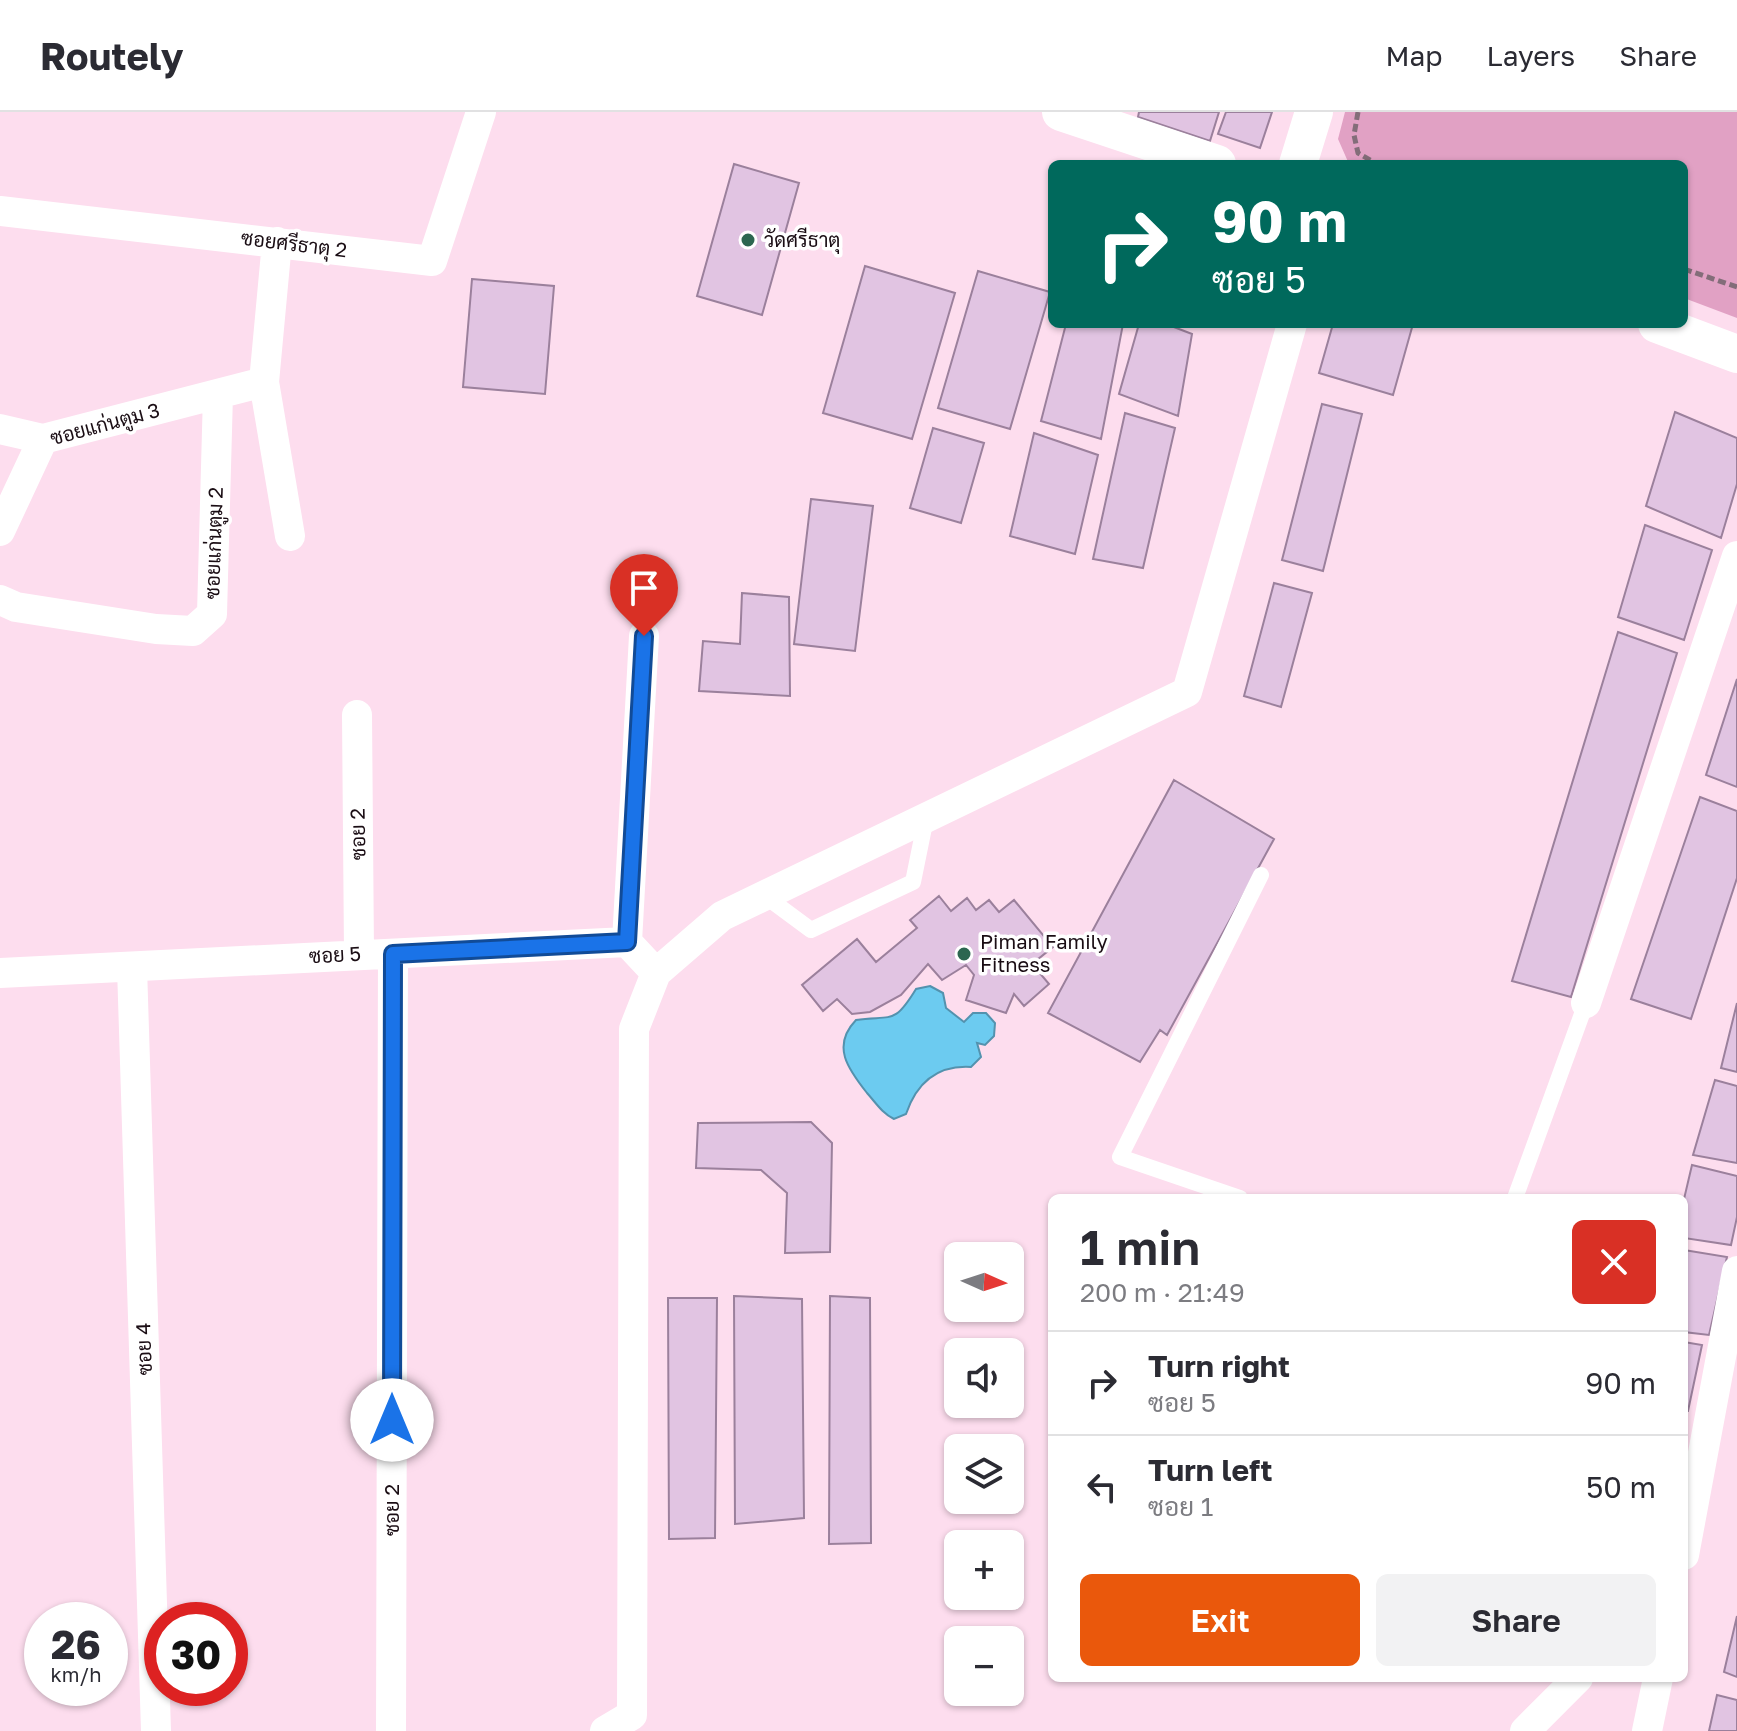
<!DOCTYPE html>
<meta charset="utf-8">
<style>
:root{--surface:#fff;--page:#f2f2f3;--text:#2b2b33;--muted:#7c7c81;--line:#e1e1e2;--accent:#ea580c}
body{margin:0;font-family:"Golos Text",Sarabun,sans-serif;background:var(--page);color:var(--text);height:100vh;display:flex;flex-direction:column;font-size:30px;white-space:nowrap}
*{box-sizing:border-box;margin:0}
p{font-size:26px;color:var(--muted)}
.icon{flex:none;width:44px;height:44px;fill:none;stroke:currentColor;stroke-width:2;stroke-linecap:round;stroke-linejoin:round}
.map{position:relative;flex:1;overflow:hidden}
.side{position:absolute;left:1048px;top:1082px;width:640px;height:488px;display:flex;flex-direction:column;background:var(--surface);border-radius:12px;box-shadow:0 2px 6px #0004}
.side>*{flex:none}
.guide{position:absolute;left:1048px;top:48px;width:640px;height:168px;border-radius:12px;box-shadow:0 2px 6px #0004;background:#00695c;color:#fff;overflow:hidden}
.needle{width:52px;rotate:93deg}
.buttons{position:absolute;left:944px;top:1130px;display:grid;gap:16px}
.buttons a{display:grid;place-items:center;width:80px;height:80px;border-radius:12px;background:var(--surface);box-shadow:0 2px 6px #0004;font-size:40px}
.speed{position:absolute;left:24px;top:1490px;display:flex;gap:16px;font-size:40px;font-weight:700;text-align:center}
.speed>*{display:grid;place-content:center;width:104px;height:104px;border-radius:50%;background:var(--surface);box-shadow:0 2px 6px #0004;line-height:1}
.speed small{font-size:20px;font-weight:400}
.speed .limit{border:12px solid #d22;background:#fff;color:#111}
.pin{position:absolute;display:grid;place-items:center;width:68px;height:68px;color:#fff;margin:-82px -34px;border-radius:50% 50% 50% 0;rotate:-45deg;box-shadow:0 0 8px #0007}
.pin .icon{rotate:45deg}
.me{position:absolute;width:88px;margin:-44px;rotate:0deg;stroke-linejoin:round;filter:drop-shadow(0 0 6px #0008)}
.turn{display:flex;align-items:center;gap:28px;height:168px;padding:0 32px;font-size:36px}
.turn .icon{width:104px;height:104px;stroke-width:2.5}
.turn b{display:block;font-size:56px;line-height:68px}
.round{display:grid;place-items:center;flex:none;width:84px;height:84px;border-radius:12px;background:var(--page)}
.overview{display:flex;align-items:center;justify-content:space-between;height:136px;padding:0 32px}
h1{font-size:48px;font-weight:600;line-height:60px}
.cta{display:flex;gap:16px;margin-top:auto;padding:16px 32px}
.cta a{flex:1;height:92px;border-radius:12px;background:var(--accent);color:#fff;font-size:32px;font-weight:600;line-height:92px;text-align:center}
.cta a+a{background:var(--page);color:var(--text)}
ul{padding:0;list-style:none}
li{display:flex;align-items:center;gap:24px;height:104px;padding:0 32px;border-top:2px solid var(--line)}
li div{flex:1}
li b{display:block;font-size:30px}
li em{font-style:normal}
header{display:flex;align-items:center;gap:48px;box-sizing:border-box;height:112px;padding:0 40px;background:var(--surface);border-bottom:2px solid var(--line)}
header strong{font-size:38px}
nav{display:flex;gap:44px;margin-inline-start:auto;font-size:28px}
.map>svg:first-child{display:block}
</style>
<header>
<strong>Routely</strong>
<nav><a>Map</a><a>Layers</a><a>Share</a></nav>
</header>
<div class="map">
<svg width="1737" height="1619" viewBox="0 0 1737 1619">
<rect width="100%" height="100%" fill="#fdddee"/>
<path fill="#e1a1c4" d="M1345,0H1737V206L1684,186V52H1349L1338,27Z"/>
<path fill="#6ccbf0" stroke="#5392ae" stroke-width="2" d="M930,874L943,881L946,896L964,910L973,901H986L995,911L994,924L985,933L977,931L981,945L971,955C938,953 917,970 906,1002L894,1007C882,1001 876,991 867,981C848,957 831,934 856,908C893,903 894,913 916,877Z"/>
<path fill="#e1c4e2" stroke="#9b809c" stroke-width="2" d="M1139,0H1219L1210,29L1138,5Z
M1226,0H1272L1260,36L1218,22Z
M734,52L799,71L762,203L697,184Z
M865,154L955,181L912,327L823,301Z
M978,159L1050,180L1010,317L938,296Z
M472,167L554,174L545,282L463,275Z
M1066,212H1123L1101,327L1041,309Z
M1139,212H1166L1192,222L1178,304L1119,282Z
M1333,212H1413L1393,283L1319,261Z
M1322,292L1362,302L1323,459L1282,448Z
M1675,300L1737,326V372L1721,426L1646,394Z
M1125,301L1175,316L1143,456L1093,447Z
M933,316L984,331L961,411L910,396Z
M1034,321L1098,343L1075,442L1010,424Z
M811,387L873,394L855,539L794,532Z
M1645,413L1712,438L1684,528L1618,505Z
M1274,471L1312,481L1281,595L1244,584Z
M742,481L789,485L790,584L699,579L703,529L740,532Z
M1618,520L1677,541L1571,885L1512,869Z
M1737,567V675L1706,663Z
M1174,668L1274,727L1167,923L1160,918L1140,950L1048,901Z
M1700,685L1737,699V766L1691,907L1631,887Z
M939,784L951,799L967,786L976,798L989,788L999,800L1014,788L1053,835L1032,852L1049,872L1024,894L1014,882L1006,901L966,888L974,863L966,853L942,868L928,852L901,883L870,900L852,902L837,887L823,899L802,873L857,827L876,850L917,816L910,808Z
M1737,891V960L1721,956Z
M1715,968L1737,974V1051L1693,1043Z
M811,1010L832,1031L830,1140L785,1141L787,1081L761,1058L696,1056L698,1011Z
M1692,1053L1737,1064V1105L1731,1133L1684,1126V1087Z
M1684,1138L1727,1145L1709,1223L1684,1220Z
M734,1184L802,1187L804,1406L735,1412Z
M830,1184L870,1186L871,1431L829,1432Z
M668,1186H717L715,1426L669,1427Z
M1684,1230L1702,1233L1688,1299H1684Z
M1737,1504V1565L1724,1560Z
M1717,1583L1737,1588V1619H1709Z"/>
<g fill="none" stroke-linecap="round" stroke-linejoin="round">
<path stroke="#836d79" stroke-width="5" stroke-dasharray="8 4" stroke-linecap="butt" d="M1358,0L1354,23L1358,41L1377,52
M1684,157L1737,175"/>
<path stroke="#fff" stroke-width="16" d="M765,784L811,818L913,770L926,706
M1240,1086L1120,1045L1261,763
M1515,1086L1586,891"/>
<path stroke="#fff" stroke-width="30" d="M0,99L432,149L481,0
M277,130L264,270L290,424
M0,317L43,327
M0,419L43,327L264,270
M0,488L16,495L156,517L193,519L212,502L218,282
M357,603L359,841
M627,830L644,524
M132,855L156,1619
M0,861L627,830L656,861
M1586,891L1737,444
M1684,1443L1737,1159
M391,1619L393,842
M605,1619L632,1603L634,917L656,861L722,804L1187,580L1292,212
M1525,1619L1578,1566
M1647,1619L1658,1566"/>
<path stroke="#fff" stroke-width="38" d="M1061,0L1217,52
M1298,52L1314,0
M1657,212L1737,242"/>
</g>
<g fill="none" stroke-linecap="round" stroke-linejoin="round">
<g stroke="#114b97" stroke-width="20">
<path id="route" d="M392,1308L393,842L627,830L644,524"/>
</g>
<use href="#route" stroke="#1a73e8" stroke-width="14"/>
</g>
<g fill="#2c6650" stroke="#fff" stroke-width="3">
<circle cx="748" cy="128" r="8"/>
<circle cx="964" cy="842" r="8"/>
</g>
<g text-anchor="middle" stroke-width="7" stroke-linejoin="round" paint-order="stroke">
<g font-size="20" fill="#1a0d14" stroke="#fff" text-anchor="start">
<text x="764" y="135">วัดศรีธาตุ</text>
<text x="980" y="837">Piman Family<tspan x="980" dy="23">Fitness</tspan></text>
</g>
<g font-size="20" fill="#1a0d14" stroke="#fff">
<text transform="translate(294 132) rotate(7)" y="7">ซอยศรีธาตุ 2</text>
<text transform="translate(105 312) rotate(-15)" y="7">ซอยแก่นตูม 3</text>
<text transform="translate(214 431) rotate(-88)" y="7">ซอยแก่นตูม 2</text>
<text transform="translate(358 722) rotate(-91)" y="7">ซอย 2</text>
<text transform="translate(335 843) rotate(-3)" y="7">ซอย 5</text>
<text transform="translate(144 1237) rotate(-92)" y="7">ซอย 4</text>
<text transform="translate(392 1398) rotate(-90)" y="7">ซอย 2</text>
</g>
</g>
</svg>
<div class="buttons">
<a><svg class="needle" viewBox="-14 -14 28 28"><path d="M0-13l5 13h-10z" fill="#e53935"/><path d="M0 13l5-13h-10z" fill="#7c7c81"/></svg></a>
<a><svg class="icon" aria-label="sound" viewBox="0 0 24 24"><path d="M4 9h4l5-4v14l-5-4H4zM17 9q2 3 0 6"/></svg></a>
<a><svg class="icon" aria-label="layers" viewBox="0 0 24 24"><path d="M12 4l9 5-9 5-9-5zM3 14l9 5 9-5"/></svg></a>
<a>+</a>
<a>−</a>
</div>
<div class="speed"><div>26<small>km/h</small></div><div class="limit">30</div></div>
<div class="pin" style="left:644px;top:524px;background:#d93025"><svg class="icon" aria-label="arrive" viewBox="0 0 24 24"><path d="M6 21V4h12l-3 4 3 4H6"/></svg></div>
<svg class="me" style="left:392px;top:1308px" viewBox="-20 -20 40 40"><circle r="19" fill="#fff"/><path d="M0-13L10 11 0 6-10 11z" fill="#1a73e8"/></svg>
<div class="guide">
<div class="turn"><svg class="icon" aria-label="right" viewBox="0 0 24 24"><path d="M7 20v-9h11M14 6l5 5-5 5"/></svg><div><b>90 m</b>ซอย 5</div></div>
</div>
<section class="side">
<div class="overview"><div><h1>1 min</h1><p>200 m · 21:49</p></div><a class="round" style="background:#d93025;color:#fff"><svg class="icon" aria-label="close" viewBox="0 0 24 24"><path d="M6 6l12 12M18 6L6 18"/></svg></a></div>
<ul>
<li><svg class="icon" aria-label="right" viewBox="0 0 24 24"><path d="M7 20v-9h11M14 6l5 5-5 5"/></svg><div><b>Turn right</b><p>ซอย 5</p></div><em>90 m</em></li>
<li><svg class="icon" aria-label="left" viewBox="0 0 24 24"><path d="M17 20v-9H6M10 6l-5 5 5 5"/></svg><div><b>Turn left</b><p>ซอย 1</p></div><em>50 m</em></li>
</ul>
<div class="cta"><a>Exit</a><a>Share</a></div>
</section>
</div>
